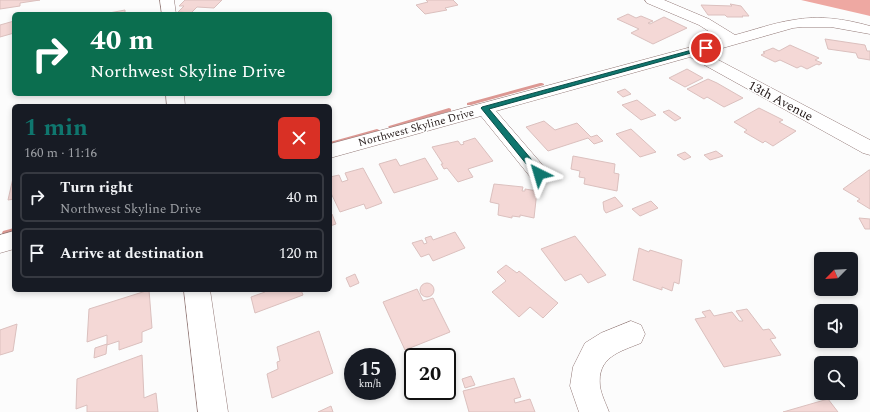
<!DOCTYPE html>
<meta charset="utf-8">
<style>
:root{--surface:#171b24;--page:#242831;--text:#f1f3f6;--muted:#9ea1a6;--line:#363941;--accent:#0f766e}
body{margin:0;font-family:Spectral,serif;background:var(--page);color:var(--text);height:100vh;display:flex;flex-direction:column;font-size:15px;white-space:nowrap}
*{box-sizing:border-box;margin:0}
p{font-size:13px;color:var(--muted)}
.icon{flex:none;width:22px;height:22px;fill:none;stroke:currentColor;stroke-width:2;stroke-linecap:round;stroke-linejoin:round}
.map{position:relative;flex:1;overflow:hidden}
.drawer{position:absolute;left:12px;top:104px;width:320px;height:188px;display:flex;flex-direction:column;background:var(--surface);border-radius:6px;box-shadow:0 2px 6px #0003}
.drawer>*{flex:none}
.hud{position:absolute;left:12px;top:12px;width:320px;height:84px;border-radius:6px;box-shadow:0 2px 6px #0003;background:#0b6e4f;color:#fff;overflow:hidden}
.needle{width:26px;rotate:246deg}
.controls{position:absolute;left:814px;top:252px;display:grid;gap:8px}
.controls a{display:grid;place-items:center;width:44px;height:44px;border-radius:6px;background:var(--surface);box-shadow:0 2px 6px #0003;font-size:20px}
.speed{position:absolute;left:344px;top:348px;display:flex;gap:8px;font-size:20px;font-weight:700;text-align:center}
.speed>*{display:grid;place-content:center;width:52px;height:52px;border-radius:50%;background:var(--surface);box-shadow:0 2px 6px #0003;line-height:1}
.speed small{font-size:10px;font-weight:400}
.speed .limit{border:2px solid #111;border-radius:6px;background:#fff;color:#111}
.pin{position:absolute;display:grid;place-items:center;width:34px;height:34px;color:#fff;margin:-17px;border:2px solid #fff;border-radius:50%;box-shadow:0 1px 4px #0007}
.me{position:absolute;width:44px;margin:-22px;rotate:320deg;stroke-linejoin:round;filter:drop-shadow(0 0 3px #0008)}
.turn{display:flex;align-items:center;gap:14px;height:84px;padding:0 12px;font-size:18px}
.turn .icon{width:52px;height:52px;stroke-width:2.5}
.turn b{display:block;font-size:28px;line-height:34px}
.round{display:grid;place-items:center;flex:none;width:42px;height:42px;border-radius:6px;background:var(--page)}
.headline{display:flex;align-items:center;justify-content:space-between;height:68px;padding:0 12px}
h1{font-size:24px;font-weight:700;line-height:30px;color:var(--accent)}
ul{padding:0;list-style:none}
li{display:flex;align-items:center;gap:12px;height:50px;margin:0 8px 6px;padding:0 4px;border:2px solid var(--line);border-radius:6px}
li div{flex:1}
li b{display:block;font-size:15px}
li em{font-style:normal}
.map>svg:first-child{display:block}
</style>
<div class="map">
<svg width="870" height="412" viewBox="0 0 870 412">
<rect width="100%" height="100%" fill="#fcfcfc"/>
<path fill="#eea8a2" d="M801,0H870V16L866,15Z"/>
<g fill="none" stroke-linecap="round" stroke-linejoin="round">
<path fill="#dc9893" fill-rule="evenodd" d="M540,83H542L544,84V85L471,105H467V103Z
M449,108L451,109V111L391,129L388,127L389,126Z
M377,129L379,130L380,131L379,132L330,146V142Z
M14,228V232L5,235H3L2,233L3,231Z"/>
</g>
<path fill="#f4d8d6" stroke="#dbc0be" d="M0,0H40L20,3V6L0,9Z
M185,0H222L214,8L197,7L191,13L178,12L184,6H179Z
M426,0H453L458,5L445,8L447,10L425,14L416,5L428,2Z
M730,4L741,6L749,16H742L743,17H727L725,15H708L701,5L732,6Z
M125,10V14H104Z
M628,14L636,18L641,16L653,21L648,23L650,24L664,17L687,28L653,44L631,33L639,29L617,19Z
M14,21V33L0,37V25Z
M825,39L865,45L867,51H870V60L858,58L856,53L828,49Z
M790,45L819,58L815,60L822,63L819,65L817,64L807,69L801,66L797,68L780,60L775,62L761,55L765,53L763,52L773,48L779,51Z
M687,69L703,78L685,87L669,78Z
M708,79L717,83L743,98L724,107L707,97L704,99L687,89Z
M625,89L631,94L623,97L617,92Z
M637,100L656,115L641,120L622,105Z
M759,108L783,120L779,122L796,131L773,146L765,141L763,143L744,132L747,130L734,122Z
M669,110L681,118L675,121L663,112Z
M544,121L555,130L577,123L591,137L597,135L603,141L594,144L588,138L548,151L526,127Z
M631,129L656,152L640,157L616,134Z
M475,138L493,161L468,169L473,177L458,182L447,168L444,169L441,164H443L432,147L458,141L461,145L464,144L463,142Z
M716,151L723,156L710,160L704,155Z
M685,152L691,157L684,160L677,155Z
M573,156L615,164L614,173L619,174L617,191L584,184L585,178L579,177L580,171L571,169Z
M425,158L438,179L394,193L379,164L396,159L400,166Z
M363,168L382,203L366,209L364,204L340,212L330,191V177L339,175L342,182L348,180L345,173Z
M869,170H870V209L857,201L860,199L843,189Z
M13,178L14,199L8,200Z
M494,184L523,187L522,191H525V189L537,191L534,218L520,215V217L512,216V218L498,215L499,204L490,202Z
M615,197L623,206L606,213L604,210L603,202Z
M651,201L658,208L640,216L632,209Z
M332,214L336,224L330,226V215Z
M859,218L870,219V229H865Z
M455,232L465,248L433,261L429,254L421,257L412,243L422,240L424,244L427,243L425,238L431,236L433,240Z
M575,236L606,275L588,283L581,274L565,281L541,249Z
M639,248L649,252L650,250L682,260L679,284L674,282L672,291L662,287V290L633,280Z
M506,265L517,273L519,271L558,303L543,318L530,307L519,317L492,292L506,281L497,272Z
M355,274L359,283L350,287L346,278Z
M420 290a7 7 0 1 1 14 0a7 7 0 1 1-14 0Z
M417,289L423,301L433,298L450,332L405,350L383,302Z
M149,290L152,328L142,332V342L119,350V341L107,345V335L87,342L89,309Z
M264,290H301L303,295L255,313L251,297L265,292Z
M747,309L763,330L769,329L776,338L770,339L781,355L724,367L695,319L706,317L702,312L710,310L714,316L732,312L739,321H743L736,311Z
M17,324L13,351L0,355V330Z
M319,331L333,373L272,398L267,374L278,369L277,362L280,361L277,347Z
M107,344L106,354L94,358L95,348Z
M142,355L144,398L156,393L158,412H87V405L76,409L77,379Z
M471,376L475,385L465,388L462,379Z
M514,378L521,397L514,399L515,403L530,399L535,412H469L463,391Z
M828,399L838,412H783Z
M331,406L333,412H318Z"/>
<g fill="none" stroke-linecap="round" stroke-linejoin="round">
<g stroke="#927977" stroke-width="1">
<path id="minor" d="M160,0H174L176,14H162Z
M645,0H664L709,19L735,35C754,30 773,23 793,20C819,15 845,19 870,26V34L831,27H802L793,28L705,53L870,140V155L863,153L690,57L496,111L546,169L549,174L546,179L539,181L532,179L481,116L330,158V144L721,39L699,25L647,3Z
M166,94H184L185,106H167Z
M14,231V249L0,253V235Z
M184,290H210L228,412H198Z
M631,321L641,325L645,334L641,343C619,352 597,357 600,386C601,394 606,404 609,412H579L570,386L573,367L585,343L601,333Z"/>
</g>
<use href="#minor" fill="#fff" fill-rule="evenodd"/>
</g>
<path fill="#0f766e" stroke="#0a4d48" d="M703,47L709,48L489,109L542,172L544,174L542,176H536L481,108L482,107Z"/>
<g text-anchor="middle" stroke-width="3" stroke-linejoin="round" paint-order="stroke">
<g font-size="11" fill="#221817" stroke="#fff">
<text transform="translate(416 127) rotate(-15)" y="4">Northwest Skyline Drive</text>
</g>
<g font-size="13" fill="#221817" stroke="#fff">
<text transform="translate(781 100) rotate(28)" y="5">13th Avenue</text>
</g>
</g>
</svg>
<div class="controls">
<a><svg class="needle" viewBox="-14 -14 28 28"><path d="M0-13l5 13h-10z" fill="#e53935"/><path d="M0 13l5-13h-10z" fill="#9ea1a6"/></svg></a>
<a><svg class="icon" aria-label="sound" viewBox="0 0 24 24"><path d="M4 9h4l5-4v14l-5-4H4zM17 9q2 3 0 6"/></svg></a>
<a><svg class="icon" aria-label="search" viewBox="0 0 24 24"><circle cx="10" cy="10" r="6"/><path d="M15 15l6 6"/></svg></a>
</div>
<div class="speed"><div>15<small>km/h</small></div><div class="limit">20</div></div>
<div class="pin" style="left:706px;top:48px;background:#d93025"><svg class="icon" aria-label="arrive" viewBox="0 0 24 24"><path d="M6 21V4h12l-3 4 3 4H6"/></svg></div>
<svg class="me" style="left:539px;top:174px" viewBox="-20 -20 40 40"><path d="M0-17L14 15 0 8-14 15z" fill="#0f766e" stroke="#fff" stroke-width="4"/></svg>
<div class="hud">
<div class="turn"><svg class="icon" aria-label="right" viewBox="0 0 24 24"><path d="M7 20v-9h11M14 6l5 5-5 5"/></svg><div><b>40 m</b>Northwest Skyline Drive</div></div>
</div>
<section class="drawer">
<div class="headline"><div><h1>1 min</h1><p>160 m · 11:16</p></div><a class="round" style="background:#d93025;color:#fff"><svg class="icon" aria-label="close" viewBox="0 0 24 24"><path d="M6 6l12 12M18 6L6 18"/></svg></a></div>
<ul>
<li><svg class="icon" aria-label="right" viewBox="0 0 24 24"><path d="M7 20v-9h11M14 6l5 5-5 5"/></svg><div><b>Turn right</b><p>Northwest Skyline Drive</p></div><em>40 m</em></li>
<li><svg class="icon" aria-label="arrive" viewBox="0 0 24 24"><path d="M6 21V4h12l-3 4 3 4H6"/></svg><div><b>Arrive at destination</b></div><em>120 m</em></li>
</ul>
</section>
</div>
